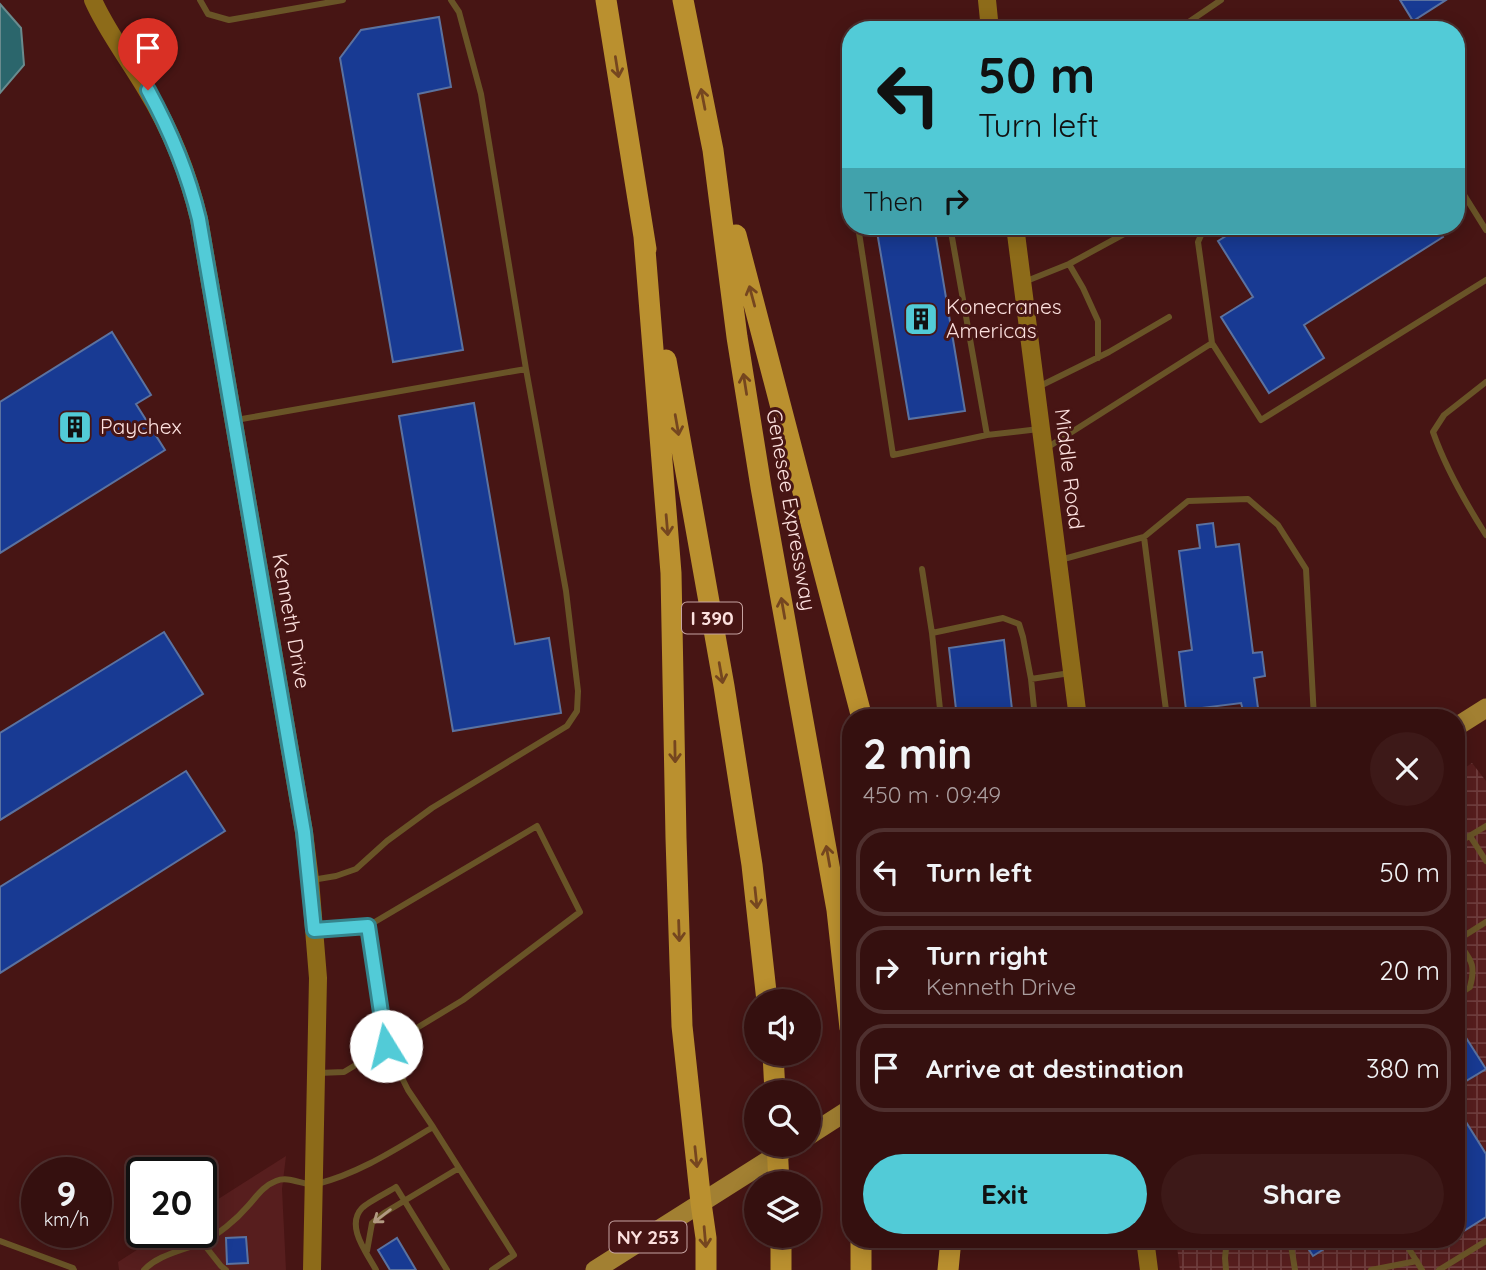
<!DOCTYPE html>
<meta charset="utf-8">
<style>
:root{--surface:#35100f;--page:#3d1918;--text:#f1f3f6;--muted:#aa9d9e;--line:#4f302f;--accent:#52cbd7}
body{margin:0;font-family:Quicksand,sans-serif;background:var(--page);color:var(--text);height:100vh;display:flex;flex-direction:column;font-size:26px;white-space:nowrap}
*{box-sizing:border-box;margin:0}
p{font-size:23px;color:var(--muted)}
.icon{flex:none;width:38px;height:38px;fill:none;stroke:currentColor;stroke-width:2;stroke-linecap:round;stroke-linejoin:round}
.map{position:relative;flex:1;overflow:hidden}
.details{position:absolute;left:842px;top:709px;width:623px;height:539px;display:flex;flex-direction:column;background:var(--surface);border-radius:28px;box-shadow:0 4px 18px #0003,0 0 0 2px var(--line)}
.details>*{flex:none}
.hud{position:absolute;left:842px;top:21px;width:623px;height:214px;border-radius:28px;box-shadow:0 4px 18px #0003,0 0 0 2px var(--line);background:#52cbd7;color:#111;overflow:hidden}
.fabs{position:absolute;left:744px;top:989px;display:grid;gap:14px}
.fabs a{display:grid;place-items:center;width:77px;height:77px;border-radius:50%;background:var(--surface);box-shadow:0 4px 18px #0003,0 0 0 2px var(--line);font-size:35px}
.speed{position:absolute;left:21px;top:1157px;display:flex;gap:14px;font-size:35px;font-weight:700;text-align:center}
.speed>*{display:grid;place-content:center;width:91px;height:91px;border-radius:50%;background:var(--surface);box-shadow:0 4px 18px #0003,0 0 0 2px var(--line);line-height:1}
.speed small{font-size:18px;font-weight:400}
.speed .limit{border:4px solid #111;border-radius:10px;background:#fff;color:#111}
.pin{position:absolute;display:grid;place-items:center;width:60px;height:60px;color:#fff;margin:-72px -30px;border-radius:50% 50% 50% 0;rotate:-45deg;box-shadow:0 0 7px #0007}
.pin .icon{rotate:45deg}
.me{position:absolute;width:77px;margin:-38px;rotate:351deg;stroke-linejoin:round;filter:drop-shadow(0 0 5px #0008)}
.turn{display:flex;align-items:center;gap:24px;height:147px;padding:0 21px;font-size:32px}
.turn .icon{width:91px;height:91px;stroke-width:2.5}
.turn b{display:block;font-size:49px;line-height:60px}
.then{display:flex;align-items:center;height:66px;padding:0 21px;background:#0003;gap:14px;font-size:26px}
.round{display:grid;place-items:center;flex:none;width:74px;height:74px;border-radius:37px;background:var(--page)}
.overview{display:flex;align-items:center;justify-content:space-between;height:119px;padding:0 21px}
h1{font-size:42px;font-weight:700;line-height:52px}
.action{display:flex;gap:14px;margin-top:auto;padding:14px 21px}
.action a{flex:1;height:80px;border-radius:42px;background:var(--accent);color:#111;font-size:28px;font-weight:700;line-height:80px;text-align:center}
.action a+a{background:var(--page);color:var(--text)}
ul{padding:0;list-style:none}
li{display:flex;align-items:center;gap:21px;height:88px;margin:0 14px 10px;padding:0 7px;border:4px solid var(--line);border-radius:28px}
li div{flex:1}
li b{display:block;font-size:26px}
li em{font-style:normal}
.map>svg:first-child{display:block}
</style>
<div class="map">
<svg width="1486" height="1270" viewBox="0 0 1486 1270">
<defs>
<pattern id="industrial-grid" width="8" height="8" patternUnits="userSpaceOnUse" patternTransform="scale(1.75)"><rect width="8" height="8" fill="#571e1e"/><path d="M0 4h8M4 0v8" fill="none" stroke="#703e3e"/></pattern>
</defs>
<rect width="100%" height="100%" fill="#471514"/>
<path fill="#571e1e" d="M286,1156L282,1189L286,1270H119L118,1262L165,1232H201V1210Z"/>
<path fill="url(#industrial-grid)" d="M1472,763L1486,781V1270H1180L1176,1239H1456V774Z"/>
<path fill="#2b666c" stroke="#6a8b8e" stroke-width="2" d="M0,4L21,28L24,65L0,93Z"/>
<path fill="#183a93" stroke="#5b72a0" stroke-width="2" d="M1400,0H1446L1413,21Z
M439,17L451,87L418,94L463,350L393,362L340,58L361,30Z
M876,226H934L965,411L909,419Z
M1242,226H1436L1443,237L1304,325L1324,358L1269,393L1221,317L1253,297L1218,241Z
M112,332L151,395L136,404L165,450L0,553V402Z
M474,403L515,644L549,638L561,713L453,731L399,416Z
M1213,523L1216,547L1239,544L1253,653L1262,652L1265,676L1254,678L1258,708L1243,710L1241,703L1186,710L1179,652L1192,650L1179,551L1200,548L1197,525Z
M164,632L203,694L0,820V733Z
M1004,640L1013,718H957L949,648Z
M186,771L225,831L0,973V887Z
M1456,1022L1486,1069L1456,1087Z
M1456,1106L1486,1154V1217L1456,1236Z
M246,1237L248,1263L227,1264L226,1238Z
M397,1238L416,1270H390L378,1250Z
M1302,1239H1340L1313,1256Z"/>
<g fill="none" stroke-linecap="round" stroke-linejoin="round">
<path stroke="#695427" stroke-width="6" d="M200,0L208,14L229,20L343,0
M1177,30L1221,0
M850,171H849L850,180
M1456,182L1486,230
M858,226L893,455L987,435L1039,429
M950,226L987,435
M1208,226L1202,233L1198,242L1212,343L1261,420L1486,280
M1069,264L1083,288L1098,321V358
M1024,282L1069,264L1135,228
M1486,382L1444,415L1433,432C1446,469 1465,502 1486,535
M1038,387L1109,352L1169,317
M236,420L526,369
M1045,449L1212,343
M1144,537L1167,718
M1060,560L1144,537L1188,501L1248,499L1278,525L1306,569L1314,718
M922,569L932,633
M940,709L932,633L1003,618L1019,624L1023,637L1031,679
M1035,718L1031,679L1070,673
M1470,836L1486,861
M1456,844L1486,826
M312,880L336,876L356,869L387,841L432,808L567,726L577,711L578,691L566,591L526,369L481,94L459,12L451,0
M368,926L386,1046L408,1090L433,1127
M316,930L368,926L537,826L580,912L463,1000L344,1072L318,1073
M1456,939C1469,959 1477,962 1470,987L1456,996
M1456,941L1486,922
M1290,1239L1295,1270
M1403,1239L1422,1270
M0,1241L73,1268L74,1270
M202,1242L221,1266L226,1270
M367,1251L372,1223L384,1213L459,1168
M144,1270C159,1254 183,1251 202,1242C218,1235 236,1220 248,1206C257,1196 263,1186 276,1181C290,1175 304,1187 317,1184C360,1173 396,1149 433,1127L514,1255L492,1270
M376,1270C367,1253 345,1226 362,1208C368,1202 388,1192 396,1187L447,1270
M1226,1270L1225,1258L1227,1239
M1371,1270L1417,1261
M1439,1270L1486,1241"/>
<path stroke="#8d6b19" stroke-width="18" d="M93,0C106,30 129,60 146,89C171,130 188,173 199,219L304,832L310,880L318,978L312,1270
M987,0L990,30
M1015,226L1078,718
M1145,1239L1149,1270"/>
<path stroke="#a28032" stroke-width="19" d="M1456,727L1486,708
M808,1136L850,1109
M595,1270L794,1144"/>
<path stroke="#ba902f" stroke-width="21" d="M606,0L646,249
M683,0L713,150L737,337L761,487L837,910L850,1028
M736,235L862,718
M644,237L671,573L676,838L682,1026L701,1203L706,1238V1270
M666,360L724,686L752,865L767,1001
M773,1054L775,1092
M861,1239V1270
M781,1270V1236
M948,1270L951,1239"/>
<path stroke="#ba902f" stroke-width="21" d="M777,1144L779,1183"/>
</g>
<defs><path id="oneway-shaft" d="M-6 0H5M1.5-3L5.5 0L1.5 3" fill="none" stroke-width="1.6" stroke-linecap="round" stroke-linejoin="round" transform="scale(1.75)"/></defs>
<g stroke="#75461f">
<use href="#oneway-shaft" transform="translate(617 67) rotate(81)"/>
<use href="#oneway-shaft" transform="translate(703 99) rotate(-101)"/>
<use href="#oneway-shaft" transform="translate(752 296) rotate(-105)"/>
<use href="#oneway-shaft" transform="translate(745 384) rotate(-99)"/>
<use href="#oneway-shaft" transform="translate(677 425) rotate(80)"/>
<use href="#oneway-shaft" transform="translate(667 525) rotate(85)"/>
<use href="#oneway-shaft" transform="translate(783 608) rotate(-100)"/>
<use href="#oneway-shaft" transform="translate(721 673) rotate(80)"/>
<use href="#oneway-shaft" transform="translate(675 752) rotate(89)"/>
<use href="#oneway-shaft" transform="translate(828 856) rotate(-100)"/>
<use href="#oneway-shaft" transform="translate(756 898) rotate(84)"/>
<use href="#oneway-shaft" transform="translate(679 931) rotate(88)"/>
<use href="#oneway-shaft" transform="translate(696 1157) rotate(84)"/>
<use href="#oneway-shaft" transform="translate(705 1237) rotate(85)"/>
</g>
<use stroke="#b29a82" href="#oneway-shaft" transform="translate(382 1216) rotate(143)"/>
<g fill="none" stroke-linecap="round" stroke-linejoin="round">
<g stroke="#35848c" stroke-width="18">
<path id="route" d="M148,90C171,132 188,173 199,219L304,832L314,930L368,926L386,1046"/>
</g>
<use href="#route" stroke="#52cbd7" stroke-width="12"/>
</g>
<defs>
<g id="building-square" transform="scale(1.75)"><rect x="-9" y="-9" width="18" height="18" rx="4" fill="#52cbd7" stroke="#471514"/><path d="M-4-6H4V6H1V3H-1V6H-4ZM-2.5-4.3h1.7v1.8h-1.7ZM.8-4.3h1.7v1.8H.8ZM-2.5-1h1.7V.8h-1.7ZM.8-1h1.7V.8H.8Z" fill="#111"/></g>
</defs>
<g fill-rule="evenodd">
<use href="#building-square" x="921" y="319"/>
<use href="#building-square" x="75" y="427"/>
</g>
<g text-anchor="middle" stroke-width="6" stroke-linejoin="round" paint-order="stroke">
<g fill="#471514" stroke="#c6a3a1" stroke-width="2">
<rect x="682" y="602.5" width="60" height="31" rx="5"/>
<rect x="609.5" y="1221.5" width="77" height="31" rx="5"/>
</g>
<g font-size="19" font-weight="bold" fill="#fce0de">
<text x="712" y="625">I 390</text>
<text x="648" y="1244">NY 253</text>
</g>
<g font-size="21" fill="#fce0de" stroke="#471514" text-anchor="start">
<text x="946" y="314">Konecranes<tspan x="946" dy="24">Americas</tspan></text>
<text x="100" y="434">Paychex</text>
</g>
<g font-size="21" fill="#fce0de" stroke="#471514">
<text transform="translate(1069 469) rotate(83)" y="7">Middle Road</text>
<text transform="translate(791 510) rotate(80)" y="7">Genesee Expressway</text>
<text transform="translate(291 621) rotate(80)" y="7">Kenneth Drive</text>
</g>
</g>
</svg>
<div class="fabs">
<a><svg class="icon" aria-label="sound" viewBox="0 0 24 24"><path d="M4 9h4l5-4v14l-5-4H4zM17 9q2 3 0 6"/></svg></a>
<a><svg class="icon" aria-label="search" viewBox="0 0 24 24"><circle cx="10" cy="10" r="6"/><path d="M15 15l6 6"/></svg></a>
<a><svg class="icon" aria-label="layers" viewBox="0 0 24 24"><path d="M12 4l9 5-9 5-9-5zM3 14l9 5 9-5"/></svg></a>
</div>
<div class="speed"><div>9<small>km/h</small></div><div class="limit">20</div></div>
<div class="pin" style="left:148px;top:90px;background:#d93025"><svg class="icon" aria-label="arrive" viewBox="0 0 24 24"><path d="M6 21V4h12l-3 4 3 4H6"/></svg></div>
<svg class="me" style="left:386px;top:1046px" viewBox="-20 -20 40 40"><circle r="19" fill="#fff"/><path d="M0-13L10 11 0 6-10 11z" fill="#52cbd7"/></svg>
<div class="hud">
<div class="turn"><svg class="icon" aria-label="left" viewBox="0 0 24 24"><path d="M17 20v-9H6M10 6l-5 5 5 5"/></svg><div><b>50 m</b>Turn left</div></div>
<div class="then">Then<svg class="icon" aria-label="right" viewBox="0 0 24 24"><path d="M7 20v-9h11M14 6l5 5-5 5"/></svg></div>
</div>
<section class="details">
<div class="overview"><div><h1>2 min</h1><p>450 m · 09:49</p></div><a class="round"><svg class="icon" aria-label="close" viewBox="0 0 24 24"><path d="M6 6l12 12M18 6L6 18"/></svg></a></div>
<ul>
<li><svg class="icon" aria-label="left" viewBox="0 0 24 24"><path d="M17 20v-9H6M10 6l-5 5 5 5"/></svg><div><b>Turn left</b></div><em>50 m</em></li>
<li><svg class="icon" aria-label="right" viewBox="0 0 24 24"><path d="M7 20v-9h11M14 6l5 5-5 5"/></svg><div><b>Turn right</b><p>Kenneth Drive</p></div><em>20 m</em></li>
<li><svg class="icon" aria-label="arrive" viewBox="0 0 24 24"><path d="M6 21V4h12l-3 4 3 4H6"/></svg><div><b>Arrive at destination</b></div><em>380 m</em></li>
</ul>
<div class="action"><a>Exit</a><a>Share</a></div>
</section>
</div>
